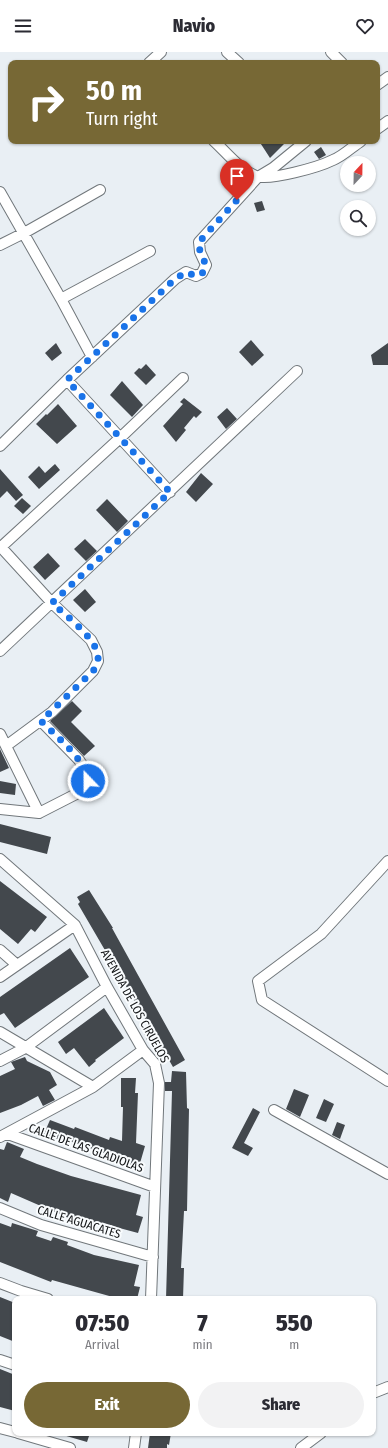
<!DOCTYPE html>
<style>
:root{--surface:#fff;--page:#f2f2f3;--text:#2b2b33;--muted:#7c7c81;--accent:#776835}
body{margin:0;font-family:"Fira Sans Condensed",sans-serif;background:var(--page);color:var(--text);height:100vh;display:flex;flex-direction:column;font-size:15px;white-space:nowrap}
*{box-sizing:border-box;margin:0}
p{font-size:13px;color:var(--muted)}
.icon{flex:none;width:22px;height:22px;fill:none;stroke:currentColor;stroke-width:2;stroke-linecap:round;stroke-linejoin:round}
.map{position:relative;flex:1;overflow:hidden}
.panel{position:absolute;left:12px;top:1244px;width:364px;height:140px;display:flex;flex-direction:column;background:var(--surface);border-radius:8px;box-shadow:0 1px 3px #0004}
.panel>*{flex:none}
.hud{position:absolute;left:8px;top:8px;width:372px;height:84px;border-radius:8px;box-shadow:0 1px 3px #0004;background:#776835;color:#fff;overflow:hidden}
.needle{width:26px;rotate:22deg}
.tools{position:absolute;left:340px;top:104px;display:grid;gap:8px}
.tools a{display:grid;place-items:center;width:36px;height:36px;border-radius:50%;background:var(--surface);box-shadow:0 1px 3px #0004;font-size:20px}
.pin{position:absolute;display:grid;place-items:center;width:34px;height:34px;color:#fff;margin:-41px -17px;border-radius:50% 50% 50% 0;rotate:-45deg;box-shadow:0 0 4px #0007}
.pin .icon{rotate:45deg}
.me{position:absolute;width:44px;margin:-22px;rotate:338deg;stroke-linejoin:round;filter:drop-shadow(0 0 3px #0008)}
.turn{display:flex;align-items:center;gap:14px;height:84px;padding:0 12px;font-size:18px}
.turn .icon{width:52px;height:52px;stroke-width:2.5}
.turn b{display:block;font-size:28px;line-height:34px}
.eta{display:flex;justify-content:space-evenly;align-items:center;height:68px;text-align:center}
.eta b{font-size:24px;font-weight:800;line-height:28px}
.primary-button{display:flex;gap:8px;margin-top:auto;padding:8px 12px}
.primary-button a{flex:1;height:46px;border-radius:24px;background:var(--accent);color:#fff;font-size:16px;font-weight:800;line-height:46px;text-align:center}
.primary-button a+a{background:var(--page);color:var(--text)}
header{display:flex;justify-content:space-between;align-items:center;height:52px;padding:0 12px;background:var(--surface);font-size:18px;font-weight:800}
.map>svg:first-child{display:block}
</style>
<header><svg class="icon" aria-label="menu" viewBox="0 0 24 24"><path d="M4 6h16M4 12h16M4 18h16"/></svg>Navio<svg class="icon" aria-label="heart" viewBox="0 0 24 24"><path d="M12 20l-8-8c-3-5 5-10 8-4 3-6 11-1 8 4z"/></svg></header>
<div class="map">
<svg width="388" height="1396" viewBox="0 0 388 1396">
<rect width="100%" height="100%" fill="#e9eff4"/>
<path fill="#43484d" d="M259,89H287L270,106Z
M321,95L326,103L319,107L314,100Z
M262,149L265,158L257,160L254,151Z
M251,288L264,303L252,314L239,300Z
M56,291L62,301L52,309L45,301Z
M388,291V313H373L371,303Z
M146,312L156,323L146,333L134,321L139,316L141,317Z
M122,329L143,353L132,365L110,343Z
M184,346L202,360L196,366L194,364L184,376L186,378L176,390L163,374L183,352L180,350Z
M58,352L77,374L57,392L36,372L46,362L47,363Z
M227,356L237,367L226,377L217,365Z
M55,412L60,418L39,437L28,425L39,414L45,421Z
M0,417L23,443L16,449L7,439L0,446Z
M201,421L213,432L196,450L186,440Z
M22,446L31,454L23,462L14,454Z
M107,447L128,469L117,480L96,458Z
M85,487L97,499L86,509L74,497Z
M48,501L60,514L45,528L33,515Z
M85,537L96,550L85,560L73,548Z
M72,649L82,659L71,670L95,694L84,704L50,669Z
M0,697L9,716L0,720Z
M0,729L16,732L15,743L0,741Z
M0,772L51,785L47,802L0,790Z
M0,829L47,865L35,880L31,877L18,892L0,877Z
M89,838L113,876H112L185,1008L173,1015L155,984L147,988L144,981L151,977L78,852L80,850L77,845Z
M70,896L89,925L15,976L4,961L0,963V945Z
M104,956L124,986L95,1008L96,1009L89,1015L74,996L66,1002L58,990Z
M25,1005L27,1009L50,1020L57,1033L49,1038L55,1048L43,1054L38,1044L21,1053L0,1061V1024L15,1017L11,1010Z
M172,1019L186,1020L187,1056L189,1057L187,1159H184L182,1198L181,1216H184L183,1247H166L172,1039H165V1030H171Z
M121,1026H136L135,1041H138L136,1091L145,1094L138,1118L129,1115L132,1107L105,1099L104,1101L69,1089L68,1091L52,1085L51,1087L43,1084L50,1068L74,1077L75,1075L109,1088L110,1085L122,1089L123,1055H121Z
M294,1037L309,1043L300,1065L286,1057Z
M324,1047L334,1052L326,1070L316,1066Z
M253,1056L260,1060L244,1091L253,1096L248,1104L232,1096Z
M337,1070L345,1073L340,1087L332,1083Z
M7,1090L24,1097L20,1105L37,1112L71,1124L141,1143L136,1163L143,1165L138,1181L97,1170L96,1172L74,1165L73,1168L11,1141L8,1150L0,1146V1097L4,1098Z
M0,1171L11,1175L12,1171L38,1179L36,1184L51,1189L53,1185L68,1190L67,1193L94,1203L139,1213L134,1234L140,1235L137,1247H120L52,1228L51,1230L0,1210Z
M0,1245L15,1251V1290L0,1284Z
M0,1317L15,1323V1359L0,1355Z
M63,1381H90L87,1390L63,1383Z
M150,1381H171L169,1393L167,1392V1396H148Z"/>
<g fill="none" stroke-linecap="round" stroke-linejoin="round">
<g stroke="#71777b" stroke-width="12">
<path id="minor" d="M227,0L239,11
M331,0L342,11
M149,11L161,0
M377,33L388,25
M377,77L388,69
M214,89C227,101 239,117 256,124C270,129 319,115 333,108C343,104 352,95 361,89
M0,140L61,247L92,305
M0,193L24,181L100,138
M61,247L150,199
M67,328L170,440
M0,394L67,328L175,227L186,220L196,224L202,221L206,213L200,200L199,190L258,125L273,116L306,89
M0,494L52,551L91,588L97,600L98,609L93,619L52,660L6,694
M1,495L120,386L183,326
M0,599L297,319
M0,682L39,761
M0,757L39,761L82,739L87,734L88,722L79,708L41,669
M0,807L75,873L107,935L143,998L155,1012L159,1031L151,1247
M388,809L321,882L258,929L262,948L388,1029
M0,898L17,913
M0,925L75,873
M0,980L93,1035
M0,1009L25,996L107,935
M274,1058L388,1122
M8,1082L155,1135
M0,1085L93,1035L143,998
M0,1156L41,1173L153,1205
M0,1231L21,1239L48,1247
M0,1308L15,1313
M373,1341L388,1335
M0,1376L15,1380
M18,1381L70,1396
M134,1396L136,1381
M301,1396L321,1381"/>
</g>
<use href="#minor" stroke="#fff" stroke-width="10"/>
</g>
<g fill="none" stroke-linecap="round" stroke-linejoin="round">
<path stroke="#1a73e8" stroke-width="7" stroke-dasharray="0 12.6" d="M88,729C88,710 55,683 41,669L93,619C95,616 98,612 98,608C100,588 66,564 52,551L170,440L67,328L175,227L186,220L196,224L202,222L206,213L200,200L199,190L237,148"/>
</g>
<g text-anchor="middle" stroke-width="4" stroke-linejoin="round" paint-order="stroke">
<g font-size="12" fill="#111315" stroke="#f9fcfe">
<text transform="translate(135 954) rotate(61)" y="4">AVENIDA DE LOS CIRUELOS</text>
<text transform="translate(86 1096) rotate(20)" y="4">CALLE DE LAS GLADIOLAS</text>
<text transform="translate(79 1170) rotate(17)" y="4">CALLE AGUACATES</text>
</g>
</g>
</svg>
<div class="tools">
<a><svg class="needle" viewBox="-14 -14 28 28"><path d="M0-13l5 13h-10z" fill="#e53935"/><path d="M0 13l5-13h-10z" fill="#7c7c81"/></svg></a>
<a><svg class="icon" aria-label="search" viewBox="0 0 24 24"><circle cx="10" cy="10" r="6"/><path d="M15 15l6 6"/></svg></a>
</div>
<div class="pin" style="left:237px;top:148px;background:#d93025"><svg class="icon" aria-label="arrive" viewBox="0 0 24 24"><path d="M6 21V4h12l-3 4 3 4H6"/></svg></div>
<svg class="me" style="left:88px;top:729px" viewBox="-20 -20 40 40"><circle r="17" fill="#1a73e8" stroke="#fff" stroke-width="3"/><path d="M0-11L8 9 0 5-8 9z" fill="#fff"/></svg>
<div class="hud">
<div class="turn"><svg class="icon" aria-label="right" viewBox="0 0 24 24"><path d="M7 20v-9h11M14 6l5 5-5 5"/></svg><div><b>50 m</b>Turn right</div></div>
</div>
<section class="panel">
<div class="eta">
<div><b>07:50</b><p>Arrival</p></div>
<div><b>7</b><p>min</p></div>
<div><b>550</b><p>m</p></div>
</div>
<div class="primary-button"><a>Exit</a><a>Share</a></div>
</section>
</div>
